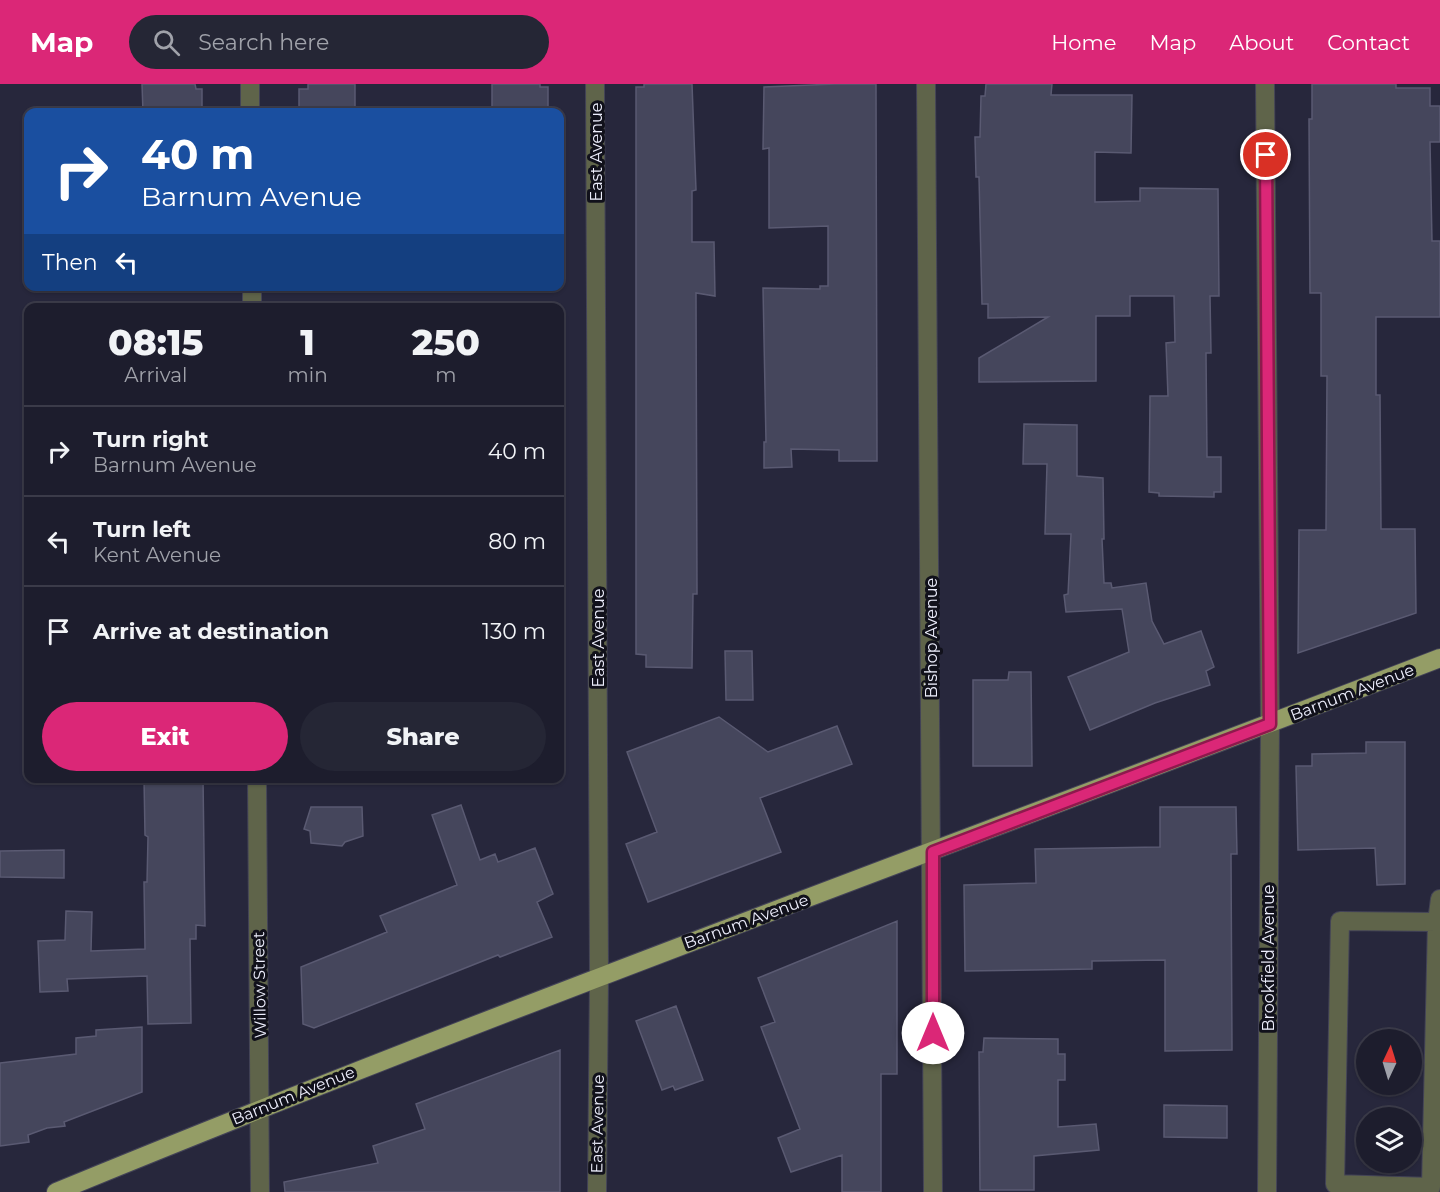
<!DOCTYPE html>
<style>
:root{--surface:#1d1d2d;--page:#252635;--text:#f1f3f6;--muted:#a0a2aa;--line:#3b3b49;--accent:#db2777}
body{margin:0;font-family:Montserrat,sans-serif;background:var(--page);color:var(--text);height:100vh;display:flex;flex-direction:column;font-size:22px;white-space:nowrap}
*{box-sizing:border-box;margin:0}
p{font-size:20px;color:var(--muted)}
.icon{flex:none;width:33px;height:33px;fill:none;stroke:currentColor;stroke-width:2;stroke-linecap:round;stroke-linejoin:round}
.map{position:relative;flex:1;overflow:hidden}
.panel{position:absolute;left:24px;top:219px;width:540px;height:480px;display:flex;flex-direction:column;background:var(--surface);border-radius:12px;box-shadow:0 2px 4px #0004,0 0 0 2px var(--line)}
.panel>*{flex:none}
.top-card{position:absolute;left:24px;top:24px;width:540px;height:183px;border-radius:12px;box-shadow:0 2px 4px #0004,0 0 0 2px var(--line);background:#1a4fa0;color:#fff;overflow:hidden}
.needle{width:39px;rotate:4deg}
.tools{position:absolute;left:1356px;top:945px;display:grid;gap:12px}
.tools a{display:grid;place-items:center;width:66px;height:66px;border-radius:50%;background:var(--surface);box-shadow:0 2px 4px #0004,0 0 0 2px var(--line);font-size:30px}
.pin{position:absolute;display:grid;place-items:center;width:51px;height:51px;color:#fff;margin:-26px;border:3px solid #fff;border-radius:50%;box-shadow:0 2px 6px #0007}
.me{position:absolute;width:66px;margin:-33px;rotate:0deg;stroke-linejoin:round;filter:drop-shadow(0 0 4px #0008)}
.turn{display:flex;align-items:center;gap:21px;height:126px;padding:0 18px;font-size:27px}
.turn .icon{width:78px;height:78px;stroke-width:2.5}
.turn b{display:block;font-size:42px;line-height:51px}
.then{display:flex;align-items:center;height:57px;padding:0 18px;background:#0003;gap:12px;font-size:22px}
.eta{display:flex;justify-content:space-evenly;align-items:center;height:102px;text-align:center}
.eta b{font-size:36px;font-weight:800;line-height:42px}
.button{display:flex;gap:12px;margin-top:auto;padding:12px 18px}
.button a{flex:1;height:69px;border-radius:36px;background:var(--accent);color:#fff;font-size:24px;font-weight:800;line-height:69px;text-align:center}
.button a+a{background:var(--page);color:var(--text)}
ul{padding:0;list-style:none}
li{display:flex;align-items:center;gap:18px;height:90px;padding:0 18px;border-top:2px solid var(--line)}
li div{flex:1}
li b{display:block;font-size:22px}
li em{font-style:normal}
header{display:flex;align-items:center;gap:36px;box-sizing:border-box;height:84px;padding:0 30px;background:var(--accent);color:#fff}
header strong{font-size:28px}
nav{display:flex;gap:33px;margin-inline-start:auto;font-size:21px}
.search{width:420px;height:54px;background:var(--page);display:flex;align-items:center;gap:15px;box-sizing:border-box;padding:0 21px;border-radius:33px;color:var(--muted);font-size:22px}
.map>svg:first-child{display:block}
</style>
<header>
<strong>Map</strong>
<div class="search"><svg class="icon" aria-label="search" viewBox="0 0 24 24"><circle cx="10" cy="10" r="6"/><path d="M15 15l6 6"/></svg>Search here</div>
<nav><a>Home</a><a>Map</a><a>About</a><a>Contact</a></nav>
</header>
<div class="map">
<svg width="1440" height="1108" viewBox="0 0 1440 1108">
<rect width="100%" height="100%" fill="#27273c"/>
<path fill="#45465c" stroke="#5a5a72" stroke-width="1.5" d="M142,0H195L196,5H202V28H143Z
M308,0H355V28H299V5H308Z
M492,0H540V3H548V28H492Z
M644,0H692L696,106L692,107V158H714L715,212L696,209L697,510H693L692,584L646,583V571L636,570V3H644Z
M835,0H876L877,377H839V366L791,365L792,383L764,384V358H766L763,204L820,205V202H828V142L769,144V64L763,65L764,3Z
M986,0H1052L1051,11H1132L1131,69L1095,68V118L1140,117V104L1218,105L1219,212H1210L1211,269H1206L1207,373H1221V408H1214V413L1159,412V409L1149,408L1150,312H1168L1166,259L1175,258L1174,212H1130V232H1096V297L979,298V274L1048,233L988,234V220H982L979,93H976L975,53H980L981,12H985Z
M1312,0H1396V4H1430V22H1440V58H1430L1432,157H1440V233H1376V311H1380L1381,445H1415L1416,529L1298,569L1299,446H1326L1327,292H1321V209H1310L1309,35H1312Z
M1024,340L1077,341V392L1103,394L1104,455H1102L1104,499H1111L1112,504L1146,499L1152,537L1164,560L1201,547L1214,583L1206,587L1210,601L1155,619L1090,646L1068,593L1129,568L1122,525L1066,528L1064,511L1068,510L1071,450H1045L1047,380H1023Z
M725,567H752L753,616H726Z
M1009,588H1031L1032,682H973V596H1008Z
M719,633L768,668L837,642L852,680L760,714L781,768L648,818L626,760L657,748L627,668Z
M1366,658H1405V800L1377,801L1375,764L1298,766L1296,682H1312V670L1366,669Z
M144,694H203L205,842L196,841V855H190L191,939L148,940L147,892L67,895L68,907L40,908L38,857L65,856L66,827L92,828L91,867L145,865L144,798H147L148,753L145,751Z
M461,721L480,776L495,770L498,778L535,764L553,810L537,818L552,853L500,873L498,871L314,944L303,940L301,883L387,848L380,832L457,801L432,731Z
M311,723H362L363,752L345,758L342,762L311,759L310,747L304,745Z
M1160,723H1236L1237,770H1231L1232,966L1165,967V876L1092,877V885L965,887L964,801L1036,799L1035,765L1160,763Z
M64,766V794L0,793V767Z
M897,837V990H881V1108H842V1071L791,1088L778,1054L800,1045L761,943L775,938L758,894Z
M676,922L703,996L675,1006L673,1002L662,1006L636,937Z
M142,943V1008L64,1038L65,1042L47,1044L28,1051L29,1058L0,1062V979L76,970V954L96,952V946Z
M984,954L1058,955V970H1065V996H1058V1043L1096,1040L1099,1066L1034,1072V1106H980L979,968H983Z
M560,966V1108H285L284,1098L378,1079L373,1062L425,1045L416,1020Z
M1164,1021L1227,1022V1054L1164,1053Z"/>
<g fill="none" stroke-linecap="round" stroke-linejoin="round">
<g stroke="#434357" stroke-width="20">
<path id="minor" d="M250,0V28
M595,0L599,892L597,1108
M926,0L933,1108
M1265,0L1270,640L1267,1108
M252,202V224
M257,694L260,1108
M1437,838L1340,837L1335,1100L1431,1103L1437,838L1440,815"/>
</g>
<g stroke="#434357" stroke-width="20">
<path id="major" d="M56,1108C513,920 978,752 1440,574"/>
</g>
<use href="#minor" stroke="#5f644a" stroke-width="18"/>
<use href="#major" stroke="#949d66" stroke-width="18"/>
</g>
<g fill="none" stroke-linecap="round" stroke-linejoin="round">
<g stroke="#8e194d" stroke-width="15">
<path id="route" d="M933,949V768L1270,640L1266,71"/>
</g>
<use href="#route" stroke="#db2777" stroke-width="10"/>
</g>
<g text-anchor="middle" stroke-width="6" stroke-linejoin="round" paint-order="stroke">
<g font-size="16" fill="#eeeffd" stroke="#11111b">
<text transform="translate(596 68) rotate(-90)" y="6">East Avenue</text>
<text transform="translate(598 554) rotate(-90)" y="6">East Avenue</text>
<text transform="translate(931 554) rotate(-90)" y="6">Bishop Avenue</text>
<text transform="translate(1352 608) rotate(-21)" y="6">Barnum Avenue</text>
<text transform="translate(746 837) rotate(-20)" y="6">Barnum Avenue</text>
<text transform="translate(1268 874) rotate(-90)" y="6">Brookfield Avenue</text>
<text transform="translate(259 901) rotate(-91)" y="6">Willow Street</text>
<text transform="translate(293 1011) rotate(-22)" y="6">Barnum Avenue</text>
<text transform="translate(597 1040) rotate(-89)" y="6">East Avenue</text>
</g>
</g>
</svg>
<div class="tools">
<a><svg class="needle" viewBox="-14 -14 28 28"><path d="M0-13l5 13h-10z" fill="#e53935"/><path d="M0 13l5-13h-10z" fill="#a0a2aa"/></svg></a>
<a><svg class="icon" aria-label="layers" viewBox="0 0 24 24"><path d="M12 4l9 5-9 5-9-5zM3 14l9 5 9-5"/></svg></a>
</div>
<div class="pin" style="left:1266px;top:71px;background:#d93025"><svg class="icon" aria-label="arrive" viewBox="0 0 24 24"><path d="M6 21V4h12l-3 4 3 4H6"/></svg></div>
<svg class="me" style="left:933px;top:949px" viewBox="-20 -20 40 40"><circle r="19" fill="#fff"/><path d="M0-13L10 11 0 6-10 11z" fill="#db2777"/></svg>
<div class="top-card">
<div class="turn"><svg class="icon" aria-label="right" viewBox="0 0 24 24"><path d="M7 20v-9h11M14 6l5 5-5 5"/></svg><div><b>40 m</b>Barnum Avenue</div></div>
<div class="then">Then<svg class="icon" aria-label="left" viewBox="0 0 24 24"><path d="M17 20v-9H6M10 6l-5 5 5 5"/></svg></div>
</div>
<section class="panel">
<div class="eta">
<div><b>08:15</b><p>Arrival</p></div>
<div><b>1</b><p>min</p></div>
<div><b>250</b><p>m</p></div>
</div>
<ul>
<li><svg class="icon" aria-label="right" viewBox="0 0 24 24"><path d="M7 20v-9h11M14 6l5 5-5 5"/></svg><div><b>Turn right</b><p>Barnum Avenue</p></div><em>40 m</em></li>
<li><svg class="icon" aria-label="left" viewBox="0 0 24 24"><path d="M17 20v-9H6M10 6l-5 5 5 5"/></svg><div><b>Turn left</b><p>Kent Avenue</p></div><em>80 m</em></li>
<li><svg class="icon" aria-label="arrive" viewBox="0 0 24 24"><path d="M6 21V4h12l-3 4 3 4H6"/></svg><div><b>Arrive at destination</b></div><em>130 m</em></li>
</ul>
<div class="button"><a>Exit</a><a>Share</a></div>
</section>
</div>
